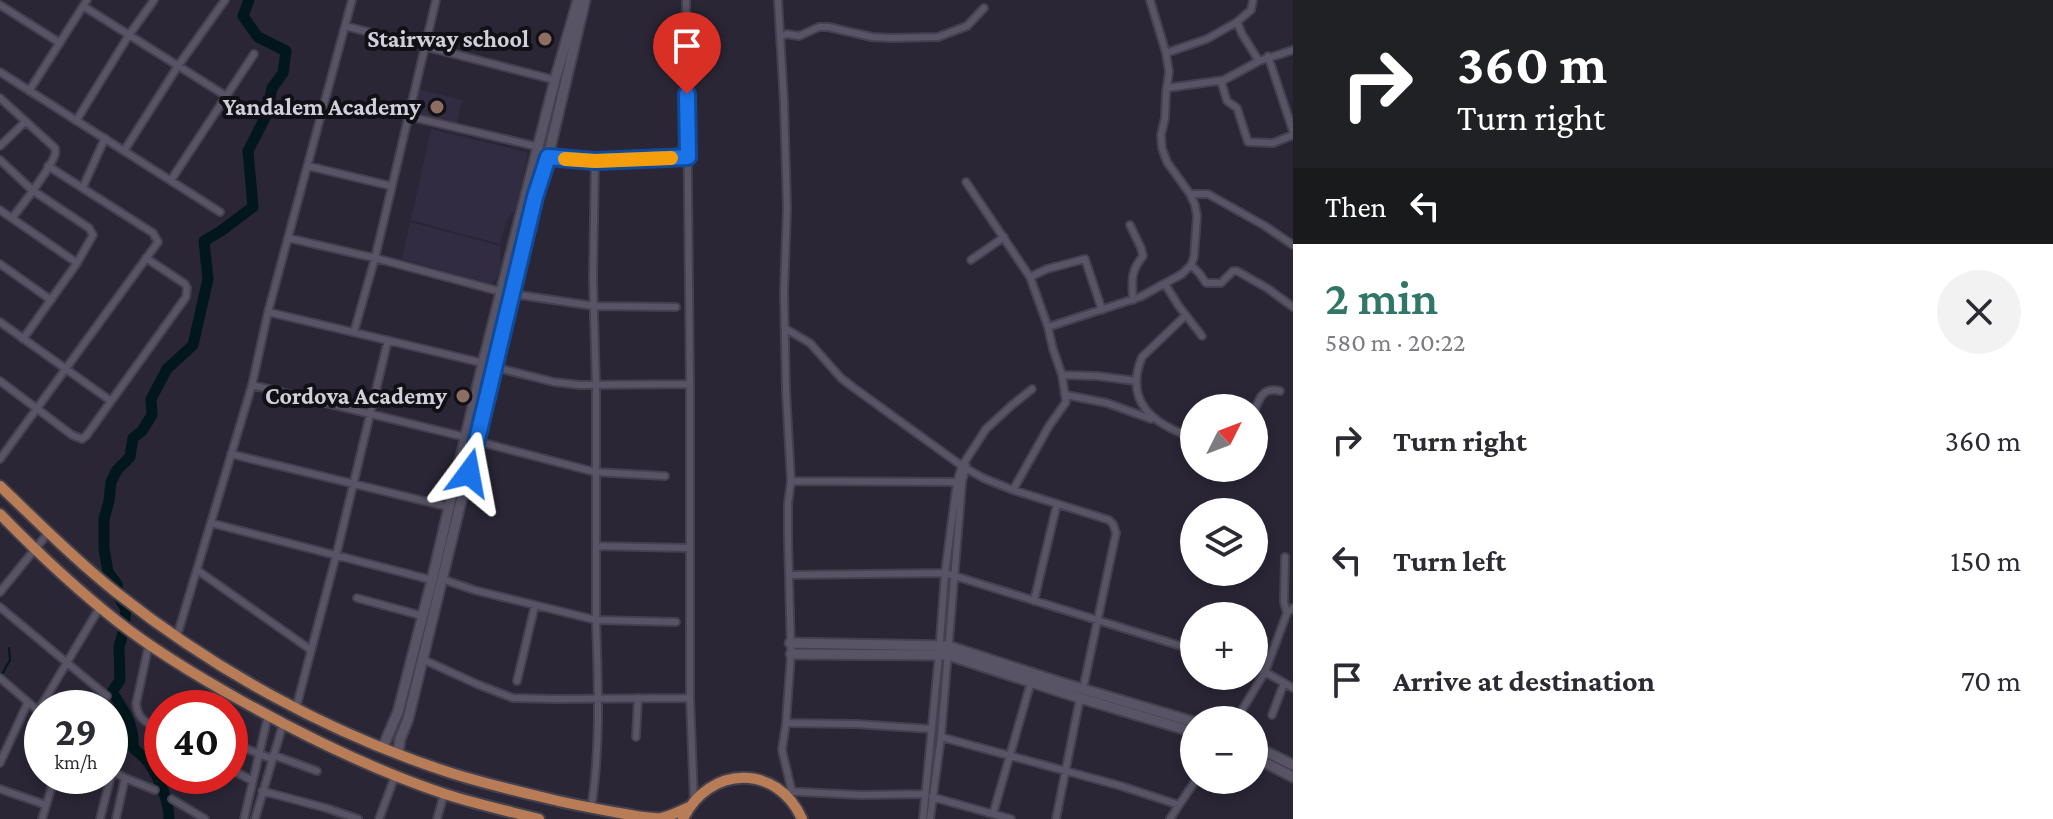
<!DOCTYPE html>
<meta charset="utf-8">
<style>
:root{--surface:#fff;--page:#f2f2f3;--text:#2b2b33;--muted:#7c7c81;--accent:#317767}
body{margin:0;font-family:"Crimson Pro",serif;background:var(--page);color:var(--text);height:100vh;display:flex;flex-direction:column;font-size:30px;white-space:nowrap}
*{box-sizing:border-box;margin:0}
p{font-size:26px;color:var(--muted)}
.icon{flex:none;width:44px;height:44px;fill:none;stroke:currentColor;stroke-width:2;stroke-linecap:round;stroke-linejoin:round}
.map{position:relative;flex:1;overflow:hidden}
.details{display:flex;flex-direction:column;background:var(--surface);width:760px}
.details>*{flex:none}
.hud{background:#202124;color:#fff;overflow:hidden}
.needle{width:52px;rotate:48deg}
.buttons{position:absolute;left:1180px;top:394px;display:grid;gap:16px}
.buttons a{display:grid;place-items:center;width:88px;height:88px;border-radius:50%;background:var(--surface);box-shadow:0 4px 12px #0003;font-size:40px}
.speed{position:absolute;left:24px;top:690px;display:flex;gap:16px;font-size:40px;font-weight:700;text-align:center}
.speed>*{display:grid;place-content:center;width:104px;height:104px;border-radius:50%;background:var(--surface);box-shadow:0 4px 12px #0003;line-height:1}
.speed small{font-size:20px;font-weight:400}
.speed .limit{border:12px solid #d22;background:#fff;color:#111}
.pin{position:absolute;display:grid;place-items:center;width:68px;height:68px;color:#fff;margin:-82px -34px;border-radius:50% 50% 50% 0;rotate:-45deg;box-shadow:0 0 8px #0007}
.pin .icon{rotate:45deg}
.me{position:absolute;width:88px;margin:-44px;rotate:13deg;stroke-linejoin:round;filter:drop-shadow(0 0 6px #0008)}
.turn{display:flex;align-items:center;gap:28px;height:168px;padding:0 32px;font-size:36px}
.turn .icon{width:104px;height:104px;stroke-width:2.5}
.turn b{display:block;font-size:56px;line-height:68px}
.then{display:flex;align-items:center;height:76px;padding:0 32px;background:#0003;gap:16px;font-size:30px}
.round{display:grid;place-items:center;flex:none;width:84px;height:84px;border-radius:42px;background:var(--page)}
.headline{display:flex;align-items:center;justify-content:space-between;height:136px;padding:0 32px}
h1{font-size:48px;font-weight:600;line-height:60px;color:var(--accent)}
ul{padding:0;list-style:none}
li{display:flex;align-items:center;gap:24px;height:120px;padding:0 32px}
li div{flex:1}
li b{display:block;font-size:30px}
li em{font-style:normal}
main{display:flex;flex:1;min-height:0}
.map>svg:first-child{display:block}
</style>
<main>
<div class="map">
<svg width="1293" height="819" viewBox="0 0 1293 819">
<rect width="100%" height="100%" fill="#2a2636"/>
<path fill="#312c42" d="M418,89L462,100L456,126L412,114Z
M431,129L526,152L528,154L515,210L506,221L500,244L411,220Z
M410,222L500,246L501,265L497,278L492,284L402,259Z"/>
<g fill="none" stroke-linecap="round" stroke-linejoin="round">
<path stroke="#02171b" stroke-width="2" d="M1,676L10,660L9,648"/>
<path stroke="#02171b" stroke-width="11" d="M169,819C169,802 159,776 148,762C144,757 138,752 133,748C135,726 124,710 112,692L120,680L119,647L124,629L126,609L118,596L117,584L108,572L104,549V519L109,501L111,482L117,470L130,457L133,438L142,431L152,415L151,399L167,369L193,345L208,279L204,241L221,231L253,207L248,151L267,114L272,88L283,73L286,51L258,37L243,16L249,0"/>
<g stroke="#44414e" stroke-width="10">
<path id="street" d="M686,0L690,384V698L694,801
M778,0L784,103L787,208L784,292L786,391L791,481L788,504V537L791,654L786,723L856,724L932,729
M1253,0L1251,10L1237,22L1242,34L1259,61L1293,50
M0,5L60,43
M83,6L226,96
M345,26L555,80
M781,36L787,34L799,36L819,27H828L872,37L892,38L938,37L967,26L984,8
M1166,53L1207,39L1237,22
M1268,56L1293,131
M0,72L220,212
M1221,81L1227,101L1237,108L1248,142L1273,143L1293,135
M1167,88L1224,80L1259,61
M29,91L87,0
M0,98L55,148C55,150 56,152 55,154C53,165 21,207 12,218
M407,116L539,147
M76,121L129,35L154,0
M0,146L25,122
M124,151L178,66L225,0
M548,157L595,161L688,157
M0,160L32,190L89,228L93,235L77,263L23,339
M308,166L391,186
M171,180L254,54
M966,182L1030,277L1048,327L1053,349L1062,375L1066,402L1049,426L1013,490
M83,187L105,138
M1190,194H1208L1265,226L1293,245
M0,210L77,263
M1130,225L1141,248L1143,256C1130,272 1132,280 1133,300
M288,238L375,258L502,292
M971,260L1004,237
M0,264L51,300
M1191,265L1199,273L1206,283H1221L1233,271H1237L1267,288L1293,307
M1030,277L1047,269L1085,259L1102,310
M1165,284L1178,305L1202,336
M513,294L594,306L676,307
M268,312L483,363
M1186,315L1142,357C1123,403 1155,425 1194,438
M0,322L111,401
M1048,327L1140,297L1182,274L1191,265L1194,257L1197,216L1195,205L1190,194L1167,162L1162,148L1161,135L1165,118L1166,93L1169,72L1166,53L1150,0
M786,329L810,343L841,378L854,388L962,466L983,478L1013,490L1109,520L1113,524L1116,533L1083,689
M354,332L375,258L436,0
M494,367L554,382L580,385L690,384
M1062,375L1097,376L1136,381
M0,381L72,435L82,439L86,436L186,297L187,288L185,284L146,258
M252,385L465,437
M1066,395L1107,403L1151,419
M1254,412C1259,399 1263,386 1280,391
M476,441L595,472L665,476
M231,454L449,507
M0,459L158,242L153,233L48,166
M791,481L960,482
M211,523L432,580
M596,546L690,548
M1285,557L1284,602L1287,613
M197,570L311,650
M789,575L945,573L1194,650
M442,579L474,590L596,620V386L593,278L595,161
M0,592L49,532
M357,598L423,616
M1034,601L1057,504
M0,607L107,696
M177,636L252,385L268,312L352,0
M149,644L136,704C138,720 148,724 162,730
M422,659L479,685L513,698L556,699L690,698
M1254,668L1265,672L1293,688
M0,678L42,714
M517,681L535,605
M296,708L336,556L388,340
M38,711L100,607
M1272,715L1284,683
M1236,720L1265,672L1287,613L1293,608
M786,723L782,750L792,792
M636,737L638,698
M941,737L1121,786L1179,805L1196,780
M230,742L272,759
M273,755L317,771
M0,763L28,702
M230,769L253,781
M110,770L125,778L155,790
M0,789L46,805
M262,791L326,808L358,819
M781,791L861,795L925,794
M932,797L1011,819
M172,799L205,819
M591,809C601,746 598,683 596,620L676,622
M993,814L1031,682
M42,819L55,776
M100,819L112,772
M116,819L125,778
M244,819L268,716
M255,819L283,724
M379,819L395,776
M437,819L444,794
M923,819L939,654L945,573L957,482L962,466L986,429L1012,405L1032,389
M930,819L941,737L962,483L966,465
M1056,819L1080,698
M1170,819L1179,805"/>
</g>
<g stroke="#44414e" stroke-width="13">
<path id="secondary" d="M790,643L948,646L1062,683L1194,722
M791,654L948,655L1080,698L1194,732
M1254,746L1293,765
M383,747L398,712L432,580L483,363L555,80L578,0
M398,754L400,739L408,719L535,197L548,157L585,0
M1254,757L1293,777"/>
</g>
<g stroke="#44414e" stroke-width="14">
<path id="primary" d="M0,486C38,522 75,560 117,593C213,669 325,731 442,770C474,781 508,789 542,797C569,804 597,809 625,814C637,816 649,819 661,818C671,816 680,811 689,807
M0,514C37,552 75,588 117,621C155,651 197,676 240,700C306,737 373,770 445,794C476,804 508,811 539,819
M683,819C709,765 777,763 802,819"/>
</g>
<use href="#street" stroke="#585466" stroke-width="6"/>
<use href="#secondary" stroke="#585466" stroke-width="9"/>
<use href="#primary" stroke="#b87c56" stroke-width="10"/>
</g>
<g fill="none" stroke-linecap="round" stroke-linejoin="round">
<g stroke="#114b97" stroke-width="20">
<path id="route" d="M469,473L535,197L548,157L595,161L688,157L687,94"/>
</g>
<use href="#route" stroke="#1a73e8" stroke-width="14"/>
<path stroke="#f59e0b" stroke-width="14" d="M565,159L595,161L671,158"/>
</g>
<g fill="#8d6e63" stroke="#121017" stroke-width="3">
<circle cx="545" cy="39" r="8"/>
<circle cx="437" cy="107" r="8"/>
<circle cx="463" cy="396" r="8"/>
</g>
<g text-anchor="middle" stroke-width="8" stroke-linejoin="round" paint-order="stroke">
<g font-size="24" font-weight="bold" fill="#d1d0da" stroke="#121017" text-anchor="end">
<text x="529" y="47">Stairway school</text>
<text x="421" y="115">Yandalem Academy</text>
<text x="447" y="404">Cordova Academy</text>
</g>
</g>
</svg>
<div class="buttons">
<a><svg class="needle" viewBox="-14 -14 28 28"><path d="M0-13l5 13h-10z" fill="#e53935"/><path d="M0 13l5-13h-10z" fill="#7c7c81"/></svg></a>
<a><svg class="icon" aria-label="layers" viewBox="0 0 24 24"><path d="M12 4l9 5-9 5-9-5zM3 14l9 5 9-5"/></svg></a>
<a>+</a>
<a>−</a>
</div>
<div class="speed"><div>29<small>km/h</small></div><div class="limit">40</div></div>
<div class="pin" style="left:687px;top:94px;background:#d93025"><svg class="icon" aria-label="arrive" viewBox="0 0 24 24"><path d="M6 21V4h12l-3 4 3 4H6"/></svg></div>
<svg class="me" style="left:469px;top:473px" viewBox="-20 -20 40 40"><path d="M0-17L14 15 0 8-14 15z" fill="#1a73e8" stroke="#fff" stroke-width="4"/></svg>
</div>
<section class="details">
<div class="hud">
<div class="turn"><svg class="icon" aria-label="right" viewBox="0 0 24 24"><path d="M7 20v-9h11M14 6l5 5-5 5"/></svg><div><b>360 m</b>Turn right</div></div>
<div class="then">Then<svg class="icon" aria-label="left" viewBox="0 0 24 24"><path d="M17 20v-9H6M10 6l-5 5 5 5"/></svg></div>
</div>
<div class="headline"><div><h1>2 min</h1><p>580 m · 20:22</p></div><a class="round"><svg class="icon" aria-label="close" viewBox="0 0 24 24"><path d="M6 6l12 12M18 6L6 18"/></svg></a></div>
<ul>
<li><svg class="icon" aria-label="right" viewBox="0 0 24 24"><path d="M7 20v-9h11M14 6l5 5-5 5"/></svg><div><b>Turn right</b></div><em>360 m</em></li>
<li><svg class="icon" aria-label="left" viewBox="0 0 24 24"><path d="M17 20v-9H6M10 6l-5 5 5 5"/></svg><div><b>Turn left</b></div><em>150 m</em></li>
<li><svg class="icon" aria-label="arrive" viewBox="0 0 24 24"><path d="M6 21V4h12l-3 4 3 4H6"/></svg><div><b>Arrive at destination</b></div><em>70 m</em></li>
</ul>
</section>
</main>
